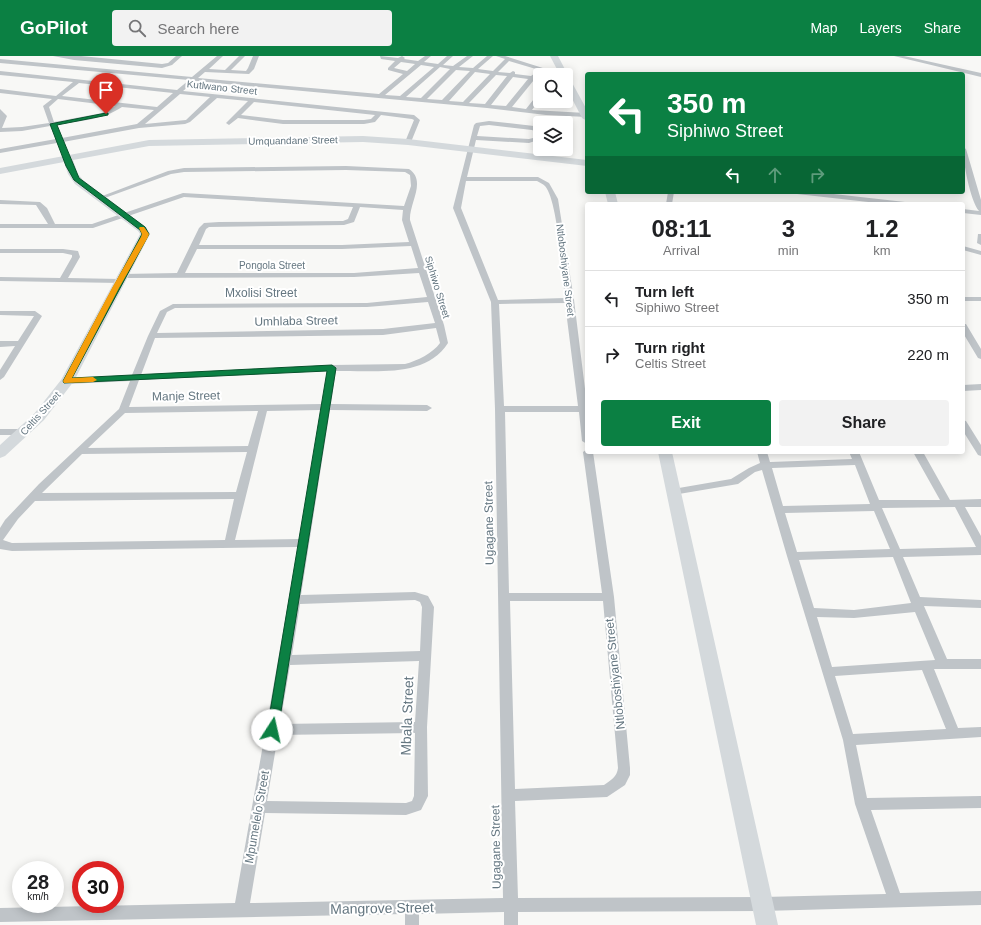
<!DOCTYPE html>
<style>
:root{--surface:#fff;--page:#f2f2f2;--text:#202124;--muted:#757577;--line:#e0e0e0;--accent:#0b8043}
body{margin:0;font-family:Helvetica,sans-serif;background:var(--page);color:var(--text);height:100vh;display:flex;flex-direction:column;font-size:15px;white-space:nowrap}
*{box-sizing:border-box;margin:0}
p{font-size:13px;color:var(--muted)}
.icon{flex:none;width:22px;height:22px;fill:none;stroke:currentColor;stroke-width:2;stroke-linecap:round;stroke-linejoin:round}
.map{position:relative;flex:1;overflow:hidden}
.panel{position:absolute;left:585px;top:146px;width:380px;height:252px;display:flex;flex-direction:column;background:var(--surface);border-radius:4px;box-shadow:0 2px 10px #0003}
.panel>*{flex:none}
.top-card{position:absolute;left:585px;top:16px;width:380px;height:122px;border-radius:4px;box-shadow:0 2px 10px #0003;background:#0b8043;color:#fff;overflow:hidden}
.controls{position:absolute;left:533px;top:12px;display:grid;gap:8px}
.controls a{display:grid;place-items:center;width:40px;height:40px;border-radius:4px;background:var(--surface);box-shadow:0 2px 10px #0003;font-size:20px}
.speed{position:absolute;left:12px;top:805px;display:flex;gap:8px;font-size:20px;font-weight:700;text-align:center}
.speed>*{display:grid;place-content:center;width:52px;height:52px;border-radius:50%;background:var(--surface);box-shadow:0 2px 10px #0003;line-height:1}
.speed small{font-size:10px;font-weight:400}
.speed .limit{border:6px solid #d22;background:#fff;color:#111}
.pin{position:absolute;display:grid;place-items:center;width:34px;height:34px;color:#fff;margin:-41px -17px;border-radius:50% 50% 50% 0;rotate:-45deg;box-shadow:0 0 4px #0007}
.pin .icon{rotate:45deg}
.me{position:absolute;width:44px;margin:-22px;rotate:10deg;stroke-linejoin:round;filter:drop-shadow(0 0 3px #0008)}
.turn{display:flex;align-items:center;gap:14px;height:84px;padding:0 16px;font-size:18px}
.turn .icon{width:52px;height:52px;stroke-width:2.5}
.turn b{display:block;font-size:28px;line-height:34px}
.lanes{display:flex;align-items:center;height:38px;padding:0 16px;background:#0003;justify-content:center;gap:20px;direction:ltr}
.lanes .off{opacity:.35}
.eta{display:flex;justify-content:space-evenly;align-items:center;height:68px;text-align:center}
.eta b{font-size:24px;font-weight:700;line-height:28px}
.cta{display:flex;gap:8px;margin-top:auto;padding:8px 16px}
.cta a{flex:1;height:46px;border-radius:4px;background:var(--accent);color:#fff;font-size:16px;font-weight:700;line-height:46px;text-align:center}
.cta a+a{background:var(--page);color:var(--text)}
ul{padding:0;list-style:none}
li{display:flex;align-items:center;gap:12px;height:56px;padding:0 16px;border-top:1px solid var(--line)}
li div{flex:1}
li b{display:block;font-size:15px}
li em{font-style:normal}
header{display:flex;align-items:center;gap:24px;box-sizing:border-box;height:56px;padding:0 20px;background:var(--accent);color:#fff}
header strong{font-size:19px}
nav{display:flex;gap:22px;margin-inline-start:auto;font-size:14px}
.search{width:280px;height:36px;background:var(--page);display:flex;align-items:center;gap:10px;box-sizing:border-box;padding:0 14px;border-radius:4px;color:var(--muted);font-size:15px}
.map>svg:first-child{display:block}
</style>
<header>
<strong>GoPilot</strong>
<div class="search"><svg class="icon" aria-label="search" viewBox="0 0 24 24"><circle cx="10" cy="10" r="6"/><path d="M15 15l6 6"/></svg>Search here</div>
<nav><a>Map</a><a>Layers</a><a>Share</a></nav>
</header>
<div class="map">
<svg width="981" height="869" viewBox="0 0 981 869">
<rect width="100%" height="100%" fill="#f8f8f6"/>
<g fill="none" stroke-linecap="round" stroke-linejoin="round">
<path fill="#bfc4c8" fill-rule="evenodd" d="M53,0H81L162,8L168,7L176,0H182L172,9L162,12L74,4Z
M217,0H223L209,13L225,14L239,0H245L231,14L246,15L248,12L253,0H259L254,13L249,18L205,16L198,22L379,38L403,18L388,14V12L395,5L381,3L380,0L398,2L402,0L405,2L404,3L418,5L425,0H431L424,6L438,8L447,0H453L443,9L453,10L467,0H473L459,11L473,12L487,0H493L478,13L493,15L505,3L496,0H505L565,19H556L509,5L498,16L510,17L513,15L515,16V18L531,20L535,17L538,19L512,51L526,53L537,39L539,38L540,43L532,54L586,57L587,61L546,59L487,52L195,25L183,35L414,59L420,64L411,86L408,88L405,86L414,64L412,63L381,59L375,66L364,68H283L238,62L229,69L226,67L248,45L217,42L190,66L185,68L139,72L63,86L70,102L69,103H65L57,87L0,97V93L56,83L50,70L22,75L0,76V53L7,60L2,72L22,71L49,67L43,50L52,43L0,37V33L56,40L73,26L0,19V15L177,34L189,24L0,7V3L192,21ZM401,6L415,8L407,15L394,12ZM421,9L434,11L400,40L385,39ZM440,11L450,13L421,42L406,41ZM456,14L470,15L442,44L427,43ZM475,16L490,18L463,46L449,45ZM496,19L507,20L485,48L469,47ZM513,21L528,23L506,50L491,49ZM79,27L173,37L157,51L62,40ZM180,38L210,41L186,64L145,68ZM58,43L115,50L102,57L54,66L49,51ZM254,46L375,59L371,63L364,64H283L241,59ZM122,51L154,54L137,68L62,82L56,69C78,65 103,64 122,51Z
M894,0H904L981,17V21Z
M489,65L534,70L540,74L538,84L529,87L476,84L467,121H538L549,127L558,143L574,244L587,349V388L582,385L579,356H505L509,537H602L583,396L587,393V396H593L614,541L630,712V719L625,729L607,741L515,745L518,842L763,841L886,838L855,748L843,684L787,500L762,414L755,416L738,428L673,439L668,436L673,433L731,423L749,412L760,407L757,396H767L770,406L852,403L849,396H859L879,444H940L913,396H923L950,444L981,443V451H965L981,480V499L903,501L920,541L981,544V552L924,550L947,603H981V613H934L958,672L981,671V681L856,689L867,742L981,740V752L871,754L900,837L981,835V849L763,855L518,856V869H504V856L419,858V869H405V858L0,866V852L235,847L298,491L12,495L0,493V472L5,464L39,428L119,353L130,325L67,328L64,327L63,325L64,323L132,319L148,280L160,255L173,248L367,247L427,241L419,217L354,221L123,222L119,220L123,218L177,217L199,172L204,167L219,166L343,165L348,163L353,151L184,141L93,172H0V168H48L36,149L0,148V144L40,146L47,152L55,168H92L183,137L404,150L411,130L410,119L405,116L346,114L184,116L171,118L102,143L97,142L168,115L184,112L346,110L409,113C427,125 409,147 410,164L444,269L448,287C425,323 373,314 336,315L331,348L427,349L432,352L427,355L330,354L301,539L415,536L428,540L434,551L427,671L428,740L421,754L406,759L265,757L250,847L503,842L495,353L491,246L453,152L474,69L476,67ZM489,69L532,74L536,76L533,82L529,83L477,80L480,70ZM466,125H537C539,126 543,128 545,130C558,145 562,219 565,242L498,244L461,152ZM360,151L403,154L402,164L409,186L342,189H199L206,173L209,171L344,169L354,166ZM411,190L418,212L354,217H185L197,193H342ZM428,246L435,267L383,273L157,277L167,256L175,252L367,251ZM565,247L578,350H504L499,248ZM436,272L440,287C433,297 417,305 405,308L332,309L141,319L155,282L383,279ZM327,315L322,348L129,351L139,324ZM321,354L299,483L235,484L267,355ZM258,355L248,390L88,392L125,357ZM247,396L236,436L42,437L82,398ZM855,409L870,448L783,450L772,412ZM234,443L225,484L12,487L3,484L18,463L35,445ZM955,451L976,491L900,493L882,452ZM874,455L890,493L797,496L785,457ZM893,501L911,547L854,554L814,552L799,504ZM415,544L420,546L422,551L420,595L292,599L300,548ZM510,545H603L618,712C617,721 611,724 604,729L515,733ZM915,556L935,604L832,611L817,561L854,562ZM419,605L415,666L280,668L290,609ZM922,614L946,673L853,678L835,620ZM415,677L414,740L412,745L406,747L267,745L278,679Z
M963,91L966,93L981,144V159L963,157V153L979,155C970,144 963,106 963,91Z
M668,136H674L672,148H666Z
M794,136H816L905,146L908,148H886L797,138Z
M978,178H981V189L977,187Z
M963,190L981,195V199L963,194Z
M0,193H63L78,195L80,201L68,222L120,223L124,225L120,227L0,225V221L60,222L72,201V199L63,197H0Z
M963,241H981V245H963Z
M0,255H35L42,260L4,321L0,324V314L15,290L0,291V285H18L34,260L0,259Z
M963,268H966L981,293V303L978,302L963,277Z
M981,328V334L963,335V329Z
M963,364L966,365L981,389V400L978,399L963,375Z
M0,373H25L30,376L25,379H0Z"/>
<path fill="#d4d9dc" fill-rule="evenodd" d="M550,0H558L568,19L567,21L570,23L587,54V65L582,62L566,31V19H560Z
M363,80L408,83L587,104V110L408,89L363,86L149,90L73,104L78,118L83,124L146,171L150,178L74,325L44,364L5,400L0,402V389L34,358L61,324L140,178L138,175L75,128L68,118L64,106L0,118V112L149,84Z
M605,136H615L618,148H608Z
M658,396H672L778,869H756Z"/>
</g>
<path fill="#0b8043" stroke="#07532c" d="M106,57H108V59L57,69L79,122L145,171L149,178L72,322L332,309L336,312L278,674L276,678L272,679L268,678L267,674L327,315L64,327L63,325L142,178L140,174L74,124L66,110L50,68Z"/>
<path fill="#f59e0b" d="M140,171H144L149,178L148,181L119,232L72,322L93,321L97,324L93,326L64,327L63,325L112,232L141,181L142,178L139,172Z"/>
<g text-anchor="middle" stroke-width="4" stroke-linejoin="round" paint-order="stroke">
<g font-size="10" fill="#647680" stroke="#fff">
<text transform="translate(222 31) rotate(6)" y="4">Kutlwano Street</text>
<text transform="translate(293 84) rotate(-1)" y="4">Umquandane Street</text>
<text x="272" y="213">Pongola Street</text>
<text transform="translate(566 214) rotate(83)" y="4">Ntloboshiyane Street</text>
<text transform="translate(438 231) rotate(73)" y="4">Siphiwo Street</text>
<text transform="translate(40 357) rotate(-48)" y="4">Celtis Street</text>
</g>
<g font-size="12" fill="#647680" stroke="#fff">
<text x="261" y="241">Mxolisi Street</text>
<text transform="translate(296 265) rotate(-1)" y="4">Umhlaba Street</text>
<text transform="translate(186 340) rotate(-1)" y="4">Manje Street</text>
<text transform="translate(489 467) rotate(-91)" y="4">Ugagane Street</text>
<text transform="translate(615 618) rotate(-96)" y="4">Ntloboshiyane Street</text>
<text transform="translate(257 761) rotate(-80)" y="4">Mpumelelo Street</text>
<text transform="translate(496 791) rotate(-91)" y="4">Ugagane Street</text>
</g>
<g font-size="14" fill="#647680" stroke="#fff">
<text transform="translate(407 660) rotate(-88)" y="5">Mbala Street</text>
<text transform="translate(382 852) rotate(-1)" y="5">Mangrove Street</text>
</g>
</g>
</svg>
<div class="controls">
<a><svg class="icon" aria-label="search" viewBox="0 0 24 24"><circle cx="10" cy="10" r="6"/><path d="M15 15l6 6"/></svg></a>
<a><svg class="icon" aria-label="layers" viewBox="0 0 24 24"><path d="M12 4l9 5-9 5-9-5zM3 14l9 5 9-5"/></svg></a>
</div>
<div class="speed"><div>28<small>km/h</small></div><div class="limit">30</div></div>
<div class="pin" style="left:106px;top:58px;background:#d93025"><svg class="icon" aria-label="arrive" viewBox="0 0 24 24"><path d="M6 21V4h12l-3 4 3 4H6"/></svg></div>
<svg class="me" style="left:272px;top:674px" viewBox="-20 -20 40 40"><circle r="19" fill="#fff"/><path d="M0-13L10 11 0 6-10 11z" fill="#0b8043"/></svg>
<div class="top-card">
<div class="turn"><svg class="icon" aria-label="left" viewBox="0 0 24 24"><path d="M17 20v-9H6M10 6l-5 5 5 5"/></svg><div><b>350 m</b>Siphiwo Street</div></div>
<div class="lanes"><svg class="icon" aria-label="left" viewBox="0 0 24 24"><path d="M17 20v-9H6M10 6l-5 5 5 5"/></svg><svg class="icon off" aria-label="ahead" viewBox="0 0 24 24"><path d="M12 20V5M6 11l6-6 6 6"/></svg><svg class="icon off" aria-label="right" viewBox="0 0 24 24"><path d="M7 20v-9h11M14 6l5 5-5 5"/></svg></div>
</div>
<section class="panel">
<div class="eta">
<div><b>08:11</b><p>Arrival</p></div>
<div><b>3</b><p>min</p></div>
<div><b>1.2</b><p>km</p></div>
</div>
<ul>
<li><svg class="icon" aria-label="left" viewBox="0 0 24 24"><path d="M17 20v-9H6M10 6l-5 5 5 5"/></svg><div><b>Turn left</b><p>Siphiwo Street</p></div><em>350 m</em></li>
<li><svg class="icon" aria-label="right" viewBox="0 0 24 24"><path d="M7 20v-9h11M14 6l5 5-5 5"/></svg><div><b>Turn right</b><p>Celtis Street</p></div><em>220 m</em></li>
</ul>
<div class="cta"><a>Exit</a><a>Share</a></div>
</section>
</div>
